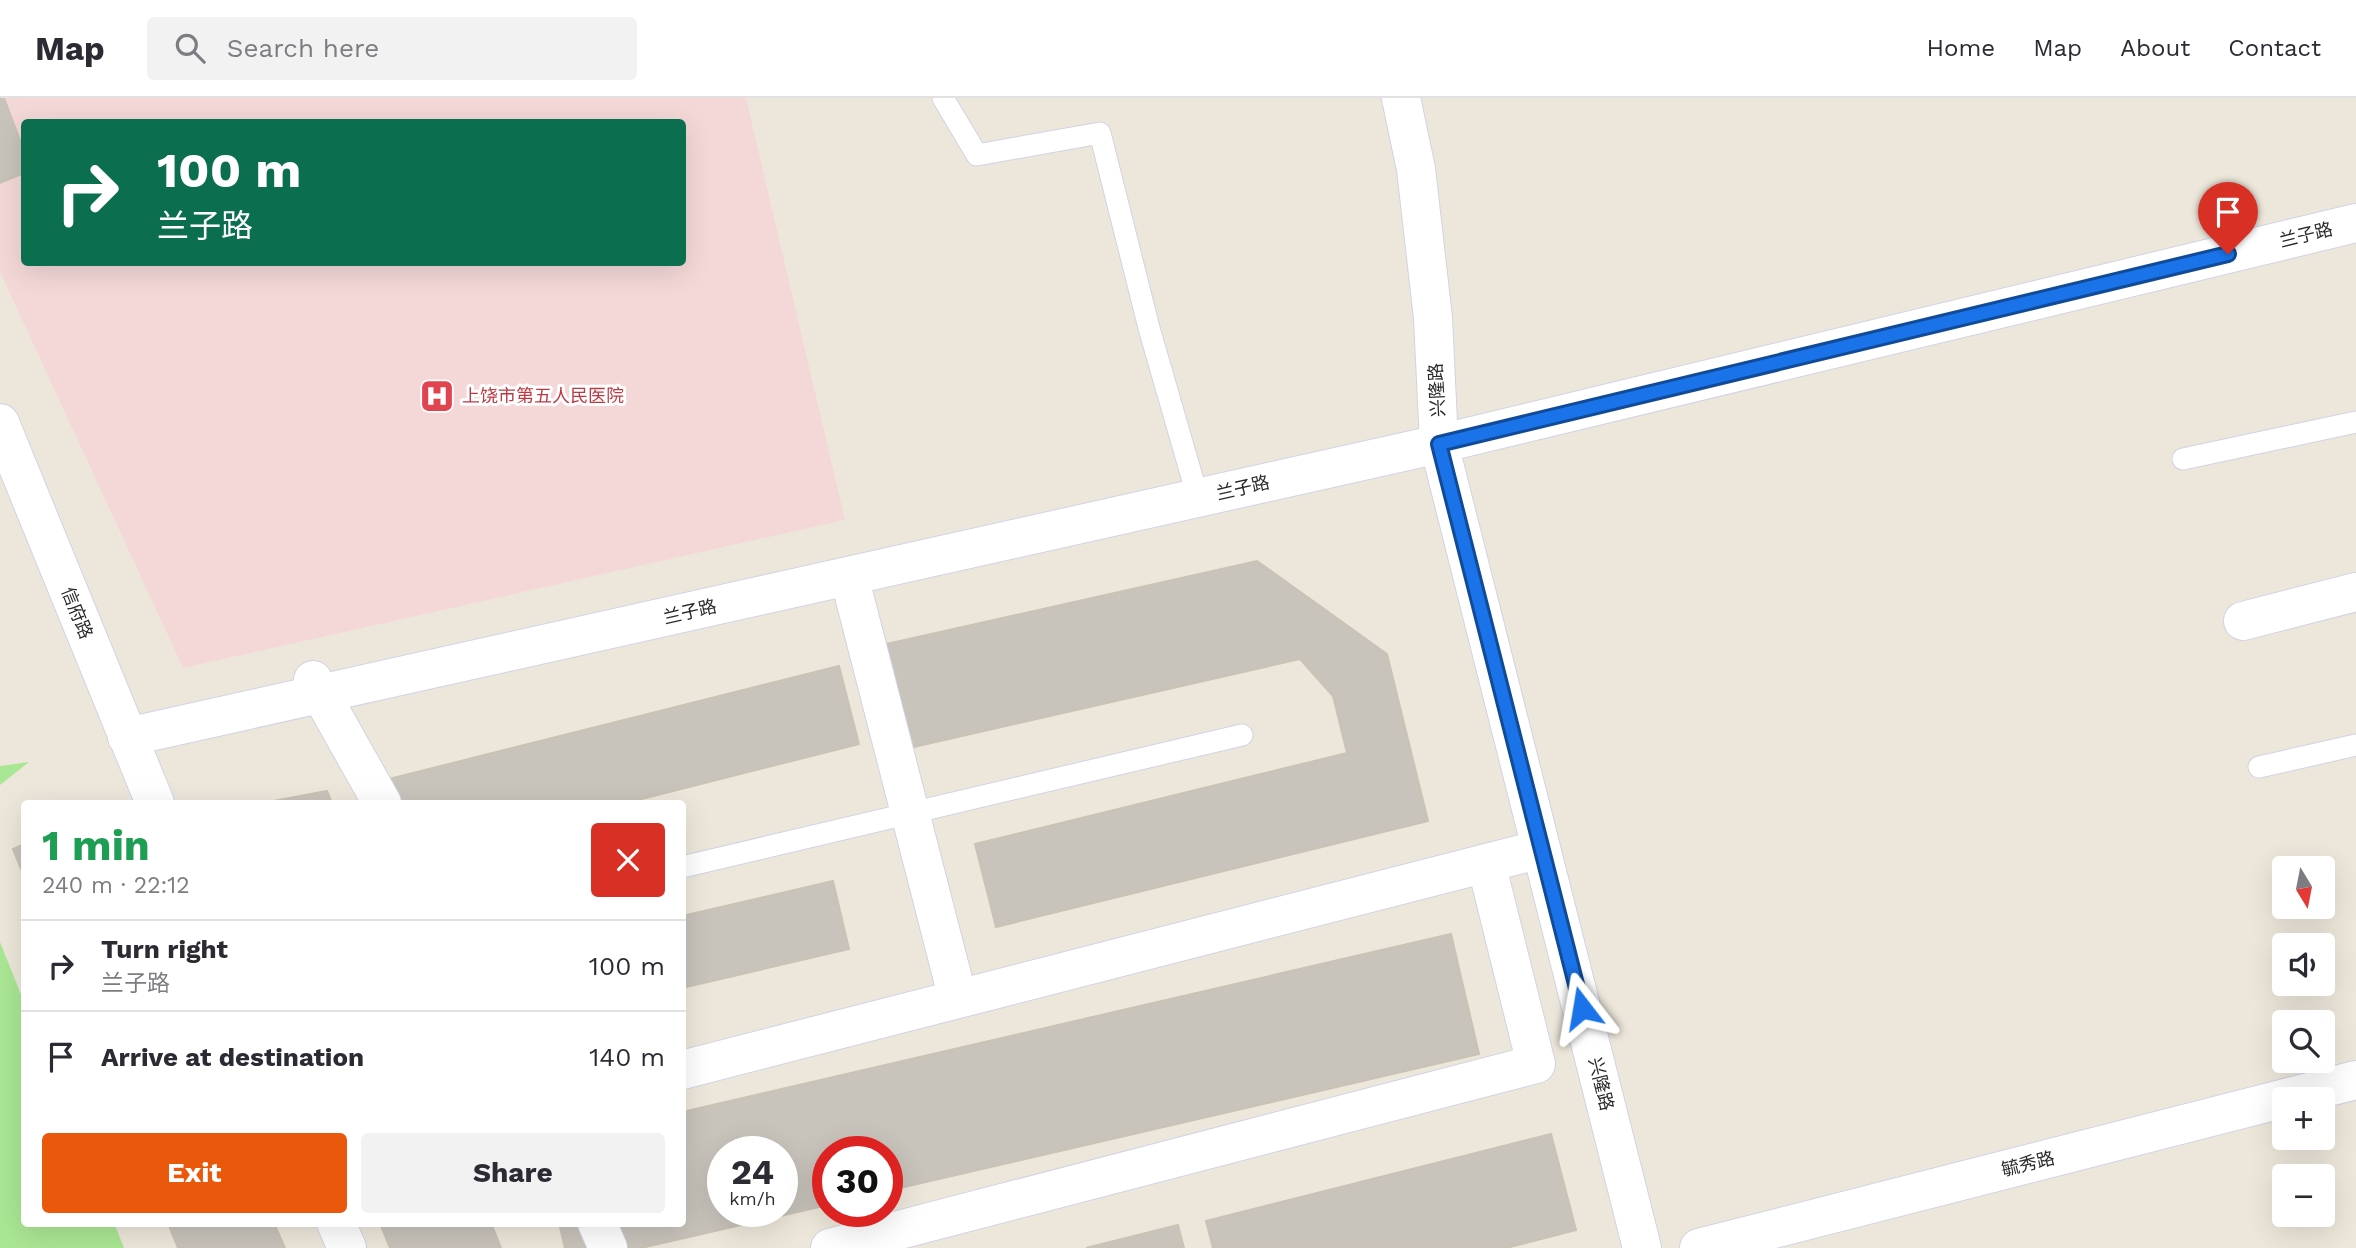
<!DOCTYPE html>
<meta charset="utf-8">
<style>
:root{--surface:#fff;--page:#f2f2f3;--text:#2b2b33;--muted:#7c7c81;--line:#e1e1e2;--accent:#ea580c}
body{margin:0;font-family:"Work Sans","Noto Sans SC",sans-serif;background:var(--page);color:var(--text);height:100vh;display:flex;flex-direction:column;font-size:26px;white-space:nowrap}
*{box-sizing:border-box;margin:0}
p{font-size:23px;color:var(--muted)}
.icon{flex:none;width:38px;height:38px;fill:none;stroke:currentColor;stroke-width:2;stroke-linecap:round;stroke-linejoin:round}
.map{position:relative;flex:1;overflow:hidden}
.drawer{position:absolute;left:21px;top:702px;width:665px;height:427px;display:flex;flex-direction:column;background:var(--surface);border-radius:7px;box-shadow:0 7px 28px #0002}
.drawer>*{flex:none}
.guide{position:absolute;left:21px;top:21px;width:665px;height:147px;border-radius:7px;box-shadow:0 7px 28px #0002;background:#0b6e4f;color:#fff;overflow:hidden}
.needle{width:46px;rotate:170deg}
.tools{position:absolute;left:2272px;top:758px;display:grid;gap:14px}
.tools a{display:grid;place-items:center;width:63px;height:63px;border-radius:7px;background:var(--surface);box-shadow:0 7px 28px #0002;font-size:35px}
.speed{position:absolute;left:707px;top:1038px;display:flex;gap:14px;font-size:35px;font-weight:700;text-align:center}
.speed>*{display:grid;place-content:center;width:91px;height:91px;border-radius:50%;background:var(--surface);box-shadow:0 7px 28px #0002;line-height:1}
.speed small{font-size:18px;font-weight:400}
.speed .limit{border:10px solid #d22;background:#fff;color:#111}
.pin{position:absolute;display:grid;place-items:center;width:60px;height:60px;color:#fff;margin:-72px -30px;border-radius:50% 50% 50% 0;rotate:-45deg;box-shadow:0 0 7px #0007}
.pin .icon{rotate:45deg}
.me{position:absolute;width:77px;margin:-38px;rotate:346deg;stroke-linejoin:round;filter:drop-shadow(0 0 5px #0008)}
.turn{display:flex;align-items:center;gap:24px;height:147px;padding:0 21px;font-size:32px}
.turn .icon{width:91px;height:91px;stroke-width:2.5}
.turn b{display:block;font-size:49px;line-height:60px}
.round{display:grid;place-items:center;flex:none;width:74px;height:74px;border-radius:7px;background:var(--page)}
.summary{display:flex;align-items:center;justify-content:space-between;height:119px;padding:0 21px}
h1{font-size:42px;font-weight:700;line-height:52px;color:#1e9e55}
.action{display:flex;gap:14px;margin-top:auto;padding:14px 21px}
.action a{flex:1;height:80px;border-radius:7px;background:var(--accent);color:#fff;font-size:28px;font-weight:700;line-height:80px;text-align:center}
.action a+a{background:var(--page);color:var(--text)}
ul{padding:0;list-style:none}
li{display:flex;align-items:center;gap:21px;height:91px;padding:0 21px;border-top:2px solid var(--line)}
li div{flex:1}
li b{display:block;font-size:26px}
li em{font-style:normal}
header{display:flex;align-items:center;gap:42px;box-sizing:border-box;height:98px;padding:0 35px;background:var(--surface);border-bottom:2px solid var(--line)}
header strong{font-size:33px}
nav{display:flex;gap:38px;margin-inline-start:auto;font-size:24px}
.search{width:490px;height:63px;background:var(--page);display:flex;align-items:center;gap:18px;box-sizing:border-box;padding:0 24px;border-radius:7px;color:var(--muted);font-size:26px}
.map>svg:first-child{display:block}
</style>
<header>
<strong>Map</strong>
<div class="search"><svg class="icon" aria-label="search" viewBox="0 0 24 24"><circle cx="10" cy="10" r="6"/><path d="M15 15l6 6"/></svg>Search here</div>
<nav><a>Home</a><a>Map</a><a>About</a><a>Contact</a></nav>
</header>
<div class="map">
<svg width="2356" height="1150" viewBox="0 0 2356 1150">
<rect width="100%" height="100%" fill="#ede7db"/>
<path fill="#f4d8d8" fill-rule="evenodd" d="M0,0H746L845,422L183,570L0,174ZM24,24H682V164H24Z"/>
<path fill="#aae794" d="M29,664L0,687V668Z
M0,844L24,904V1125H114L124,1150H0Z"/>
<path fill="#c8c3bb" stroke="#c9c3b5" stroke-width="2" fill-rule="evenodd" d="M0,0H4L24,53V75L0,85Z
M1257,463L1387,556L1428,723L996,829L975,746L1347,655L1333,598L1300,561L905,651L882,547Z
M839,568L859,646L626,705H374L369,686Z
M327,693L332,705H263Z
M24,746V778L13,751Z
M833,783L849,851L682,890V818Z
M1451,836L1479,956L887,1093V1054H828V1107L641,1150H565L559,1125H682V1014ZM723,1054H782V1113H723Z
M1551,1036L1576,1132L1506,1150H1213L1206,1123Z
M168,1125H274L285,1150H178Z
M380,1125H491L501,1150H390Z
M1178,1127L1184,1150H1086Z"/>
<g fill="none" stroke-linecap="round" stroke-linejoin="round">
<g stroke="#d0d3e4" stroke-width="23">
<path id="lane" d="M943,0L977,57L1100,35L1149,230L1198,400
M2183,361L2356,324
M2259,669L2356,647
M682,769L1242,637"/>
</g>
<g stroke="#d0d3e4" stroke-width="40">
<path id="street" d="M1401,0L1416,71L1433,220L1439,346L1642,1150
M849,478L958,901
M2243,523L2356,494
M313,582L382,705
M127,639L1439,346L2356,125
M682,972L1541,751
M597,1125L608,1150
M830,1150L1536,966L1486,765
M1699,1150L2356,982"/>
</g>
<g stroke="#d0d3e4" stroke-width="40">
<path id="secondary" d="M0,325L155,705
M336,1125L347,1150"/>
</g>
<use href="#lane" stroke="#fff" stroke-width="21"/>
<use href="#street" stroke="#fff" stroke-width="38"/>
<use href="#secondary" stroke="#fff" stroke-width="38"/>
</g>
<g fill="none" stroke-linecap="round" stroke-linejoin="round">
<g stroke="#114b97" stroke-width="18">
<path id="route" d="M1582,910L1439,346L2228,156"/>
</g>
<use href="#route" stroke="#1a73e8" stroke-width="12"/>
</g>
<defs>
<g id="hospital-square" transform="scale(1.75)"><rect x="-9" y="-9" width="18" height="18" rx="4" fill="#e0444e" stroke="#fff"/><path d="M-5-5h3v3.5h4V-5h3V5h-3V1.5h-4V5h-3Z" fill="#fff"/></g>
</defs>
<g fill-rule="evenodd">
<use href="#hospital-square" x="437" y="298"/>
</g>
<g text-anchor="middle" stroke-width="6" stroke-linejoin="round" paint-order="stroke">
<g font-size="18" fill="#2a2a2a" stroke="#fff">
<text transform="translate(2306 137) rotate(-14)" y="6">兰子路</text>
<text transform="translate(1437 292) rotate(-93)" y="6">兴隆路</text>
<text transform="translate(1243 390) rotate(-13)" y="6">兰子路</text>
<text transform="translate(690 514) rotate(-13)" y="6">兰子路</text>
<text transform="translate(77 515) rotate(68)" y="6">信府路</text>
<text transform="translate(1601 986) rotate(76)" y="6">兴隆路</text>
<text transform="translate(2028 1066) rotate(-14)" y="6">毓秀路</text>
</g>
<g font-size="18" fill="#be3a42" stroke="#fff" text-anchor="start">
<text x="462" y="304">上饶市第五人民医院</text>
</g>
</g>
</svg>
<div class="tools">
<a><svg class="needle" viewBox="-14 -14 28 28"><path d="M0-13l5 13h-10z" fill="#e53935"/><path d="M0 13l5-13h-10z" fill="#7c7c81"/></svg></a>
<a><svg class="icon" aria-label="sound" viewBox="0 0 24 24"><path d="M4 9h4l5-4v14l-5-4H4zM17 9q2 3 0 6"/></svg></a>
<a><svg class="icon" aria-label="search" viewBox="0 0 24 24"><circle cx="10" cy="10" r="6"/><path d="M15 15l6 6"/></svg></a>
<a>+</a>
<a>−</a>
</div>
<div class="speed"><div>24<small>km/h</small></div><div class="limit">30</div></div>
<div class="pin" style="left:2228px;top:156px;background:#d93025"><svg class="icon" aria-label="arrive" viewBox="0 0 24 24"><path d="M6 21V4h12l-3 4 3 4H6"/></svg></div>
<svg class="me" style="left:1582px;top:910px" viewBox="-20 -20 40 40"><path d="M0-17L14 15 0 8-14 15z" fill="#1a73e8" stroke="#fff" stroke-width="4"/></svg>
<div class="guide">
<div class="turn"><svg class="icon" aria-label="right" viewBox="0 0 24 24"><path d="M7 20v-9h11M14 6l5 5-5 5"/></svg><div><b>100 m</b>兰子路</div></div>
</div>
<section class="drawer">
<div class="summary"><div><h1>1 min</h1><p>240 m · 22:12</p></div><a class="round" style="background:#d93025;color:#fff"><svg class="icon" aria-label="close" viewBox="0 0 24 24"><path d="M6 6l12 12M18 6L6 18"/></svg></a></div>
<ul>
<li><svg class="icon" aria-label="right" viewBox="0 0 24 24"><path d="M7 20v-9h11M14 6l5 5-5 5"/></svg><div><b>Turn right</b><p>兰子路</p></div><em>100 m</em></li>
<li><svg class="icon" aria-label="arrive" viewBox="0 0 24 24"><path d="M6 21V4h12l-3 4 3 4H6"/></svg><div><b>Arrive at destination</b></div><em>140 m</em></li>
</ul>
<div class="action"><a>Exit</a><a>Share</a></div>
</section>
</div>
